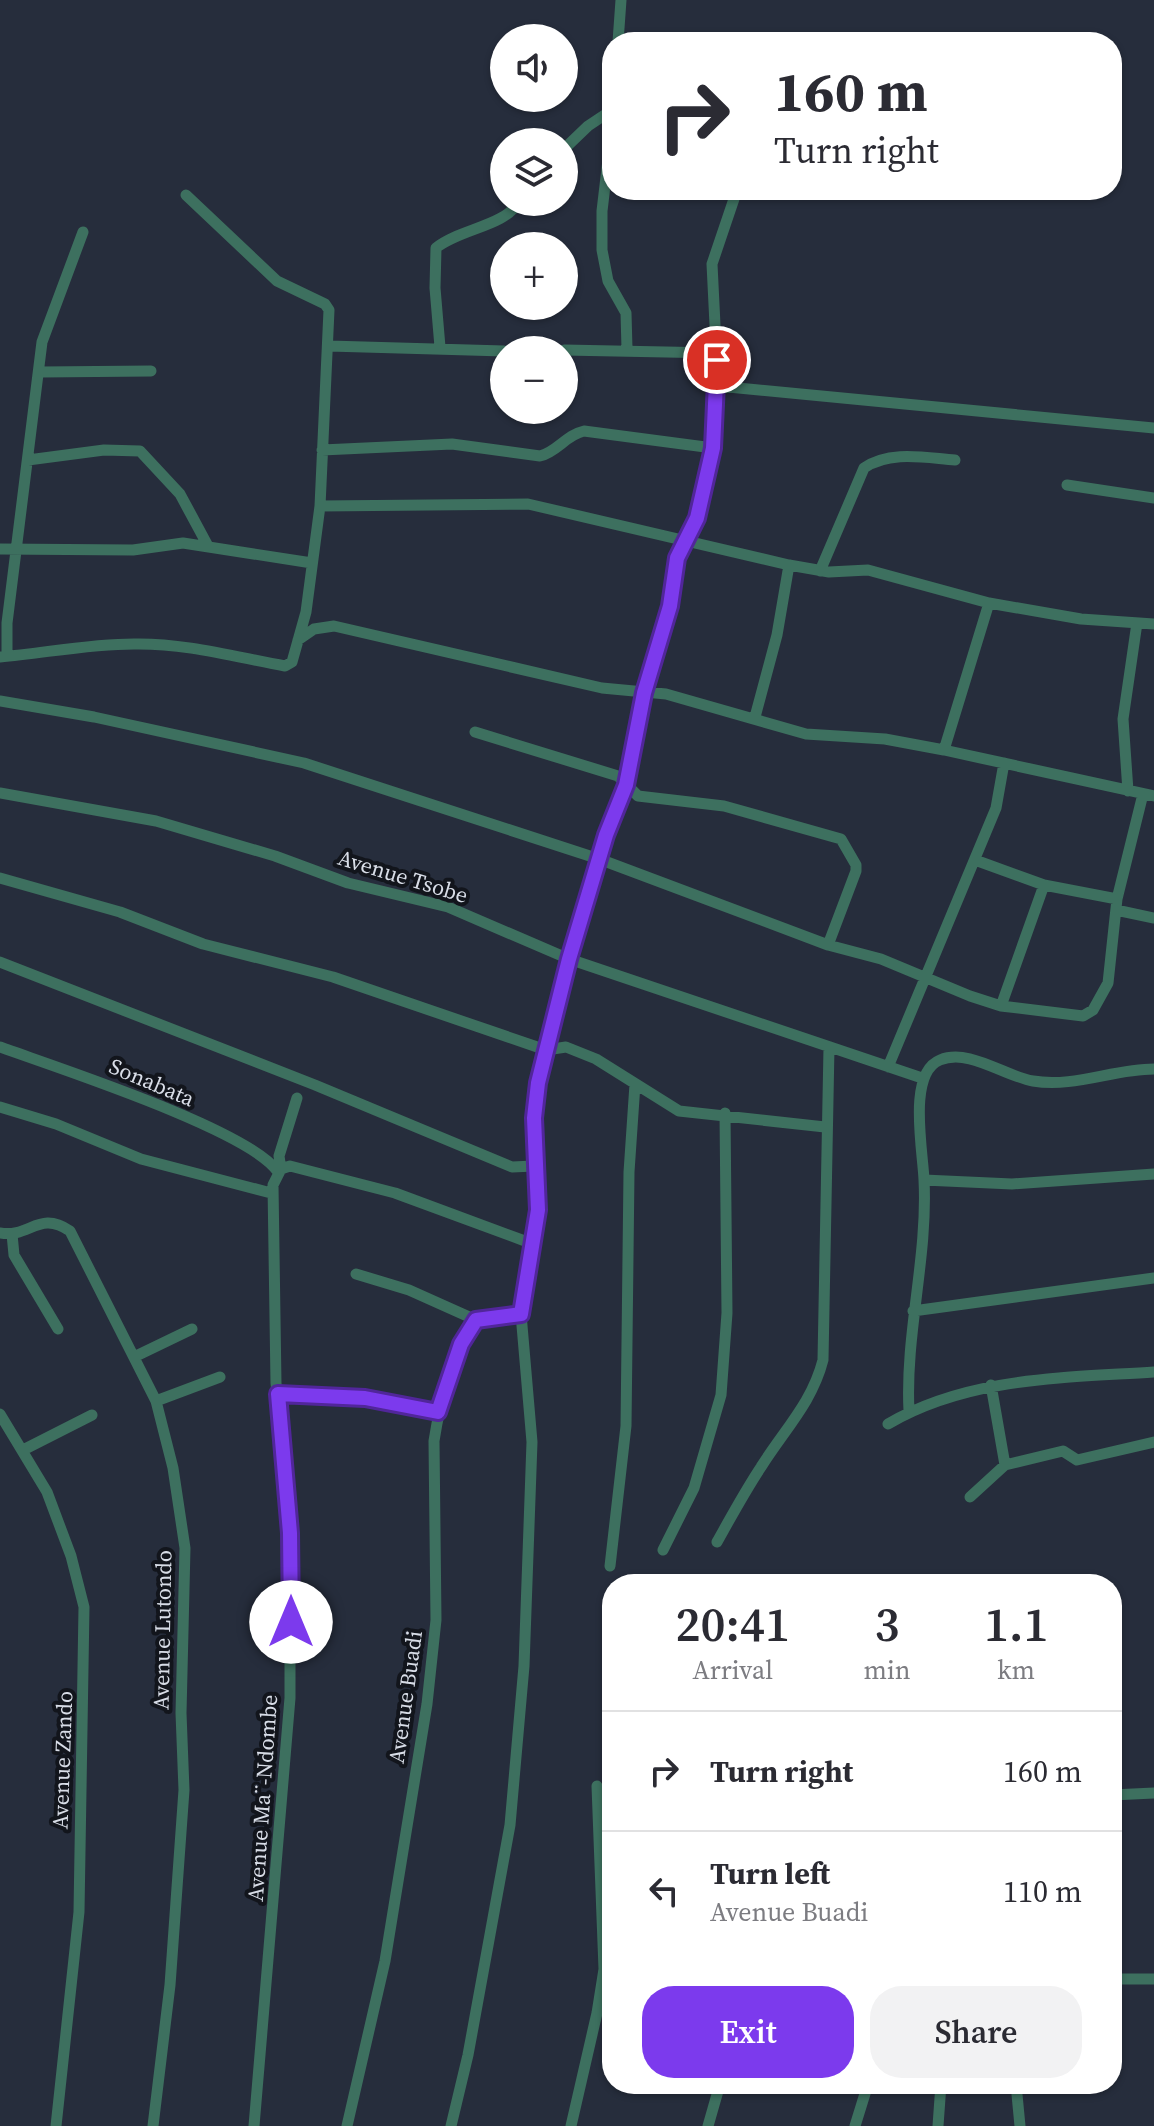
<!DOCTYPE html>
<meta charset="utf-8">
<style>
:root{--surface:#fff;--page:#f2f2f3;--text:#2b2b33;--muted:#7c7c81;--line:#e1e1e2;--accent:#7c3aed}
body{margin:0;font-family:"Source Serif 4",serif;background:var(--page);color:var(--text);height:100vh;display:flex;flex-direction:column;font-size:30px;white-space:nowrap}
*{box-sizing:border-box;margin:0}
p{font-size:26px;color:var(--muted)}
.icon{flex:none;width:44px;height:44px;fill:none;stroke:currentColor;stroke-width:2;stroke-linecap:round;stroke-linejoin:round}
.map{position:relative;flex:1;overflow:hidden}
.panel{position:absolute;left:602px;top:1574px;width:520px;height:520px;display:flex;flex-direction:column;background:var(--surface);border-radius:32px;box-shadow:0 2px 6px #0004}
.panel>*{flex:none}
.guide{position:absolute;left:602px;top:32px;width:520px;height:168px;border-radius:32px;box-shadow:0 2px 6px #0004;background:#fff;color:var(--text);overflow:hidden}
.buttons{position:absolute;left:490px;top:24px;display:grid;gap:16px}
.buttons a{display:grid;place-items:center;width:88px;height:88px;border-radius:50%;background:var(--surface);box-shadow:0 2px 6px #0004;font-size:40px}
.pin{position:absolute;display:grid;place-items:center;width:68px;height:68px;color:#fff;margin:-34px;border:4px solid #fff;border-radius:50%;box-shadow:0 2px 8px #0007}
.me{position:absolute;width:88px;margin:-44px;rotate:0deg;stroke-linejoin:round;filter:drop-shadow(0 0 6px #0008)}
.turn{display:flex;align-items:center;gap:28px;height:168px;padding:0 40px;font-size:36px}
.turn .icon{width:104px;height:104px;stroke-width:2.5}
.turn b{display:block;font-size:56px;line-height:68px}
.eta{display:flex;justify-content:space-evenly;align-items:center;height:136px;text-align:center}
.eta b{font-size:48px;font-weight:600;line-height:56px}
.button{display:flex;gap:16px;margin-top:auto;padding:16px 40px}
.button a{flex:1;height:92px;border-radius:32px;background:var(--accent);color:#fff;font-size:32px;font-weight:600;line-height:92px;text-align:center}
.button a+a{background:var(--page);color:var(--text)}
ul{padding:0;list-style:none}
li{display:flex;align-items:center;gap:24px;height:120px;padding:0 40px;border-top:2px solid var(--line)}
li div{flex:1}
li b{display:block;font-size:30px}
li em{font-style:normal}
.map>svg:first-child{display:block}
</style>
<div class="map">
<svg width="1154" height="2126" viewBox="0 0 1154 2126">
<rect width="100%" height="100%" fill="#262d3c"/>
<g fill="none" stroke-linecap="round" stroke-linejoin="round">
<path stroke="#3d705f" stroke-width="11" d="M618,42L621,0
M612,126L602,211V250L608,281L626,313L627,349
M564,149L588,126L612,110
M329,346L504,351
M440,347L435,288L436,248C459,229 506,226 518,202
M564,350L717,353
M41,372L151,371
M718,386L1154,428
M322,450L452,444L540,456C557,452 566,435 584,431L713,448
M28,460L104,450L140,451L180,494L208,546
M1067,485L1154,498
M320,506L528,504L789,565L829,572L868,570L989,603L1081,619L1154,624
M0,549L133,550L183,543L312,563
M820,571L864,468C890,450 926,458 955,460
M298,640L314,629L334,626L602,688L666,694L806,734L885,739L944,750L1154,796
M7,656V623L42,342L83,232
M0,657C45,653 89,644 134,644C185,643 235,657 285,666L292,662L306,612L320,506L329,310L325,304L277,281L186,195
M0,701L94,717L304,763L599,859L828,945L881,959L970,996L1001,1006L1083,1016L1093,1010L1108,983L1117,899L1143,794
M755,717L777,635L789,565
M475,732L618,776L638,796L724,806L841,839L856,865V871L828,945
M944,750L989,603
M1128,791L1123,719L1137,623
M0,793L156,821L275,856L348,883L448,907L569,959L922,1078
M975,860L1044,885L1117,899
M0,878L120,912L203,944L333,977L546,1050L566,1047L596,1059L679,1111L825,1127
M1116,910L1154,918
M0,962L315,1085L512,1167L534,1166
M1001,1006L1044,885
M0,1047C55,1067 250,1130 278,1172
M888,1067L996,808L1004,763
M0,1107L56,1124L141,1159L271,1193
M281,1169L279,1156L297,1098
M924,1180L1012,1184L1154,1174
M0,1233C30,1238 39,1210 70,1231L156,1401L173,1468L185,1548L181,1713L184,1790L170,1985L153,2126
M12,1234L14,1255L58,1329
M356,1274L409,1290L476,1320
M913,1311L1154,1278
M136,1356L192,1329
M991,1385L1005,1465
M278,1394L365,1398L438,1412
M156,1401L220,1377
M909,1411C905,1334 928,1257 924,1180C923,1151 907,1073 940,1060C969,1048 1004,1076 1033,1081C1074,1088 1113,1069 1154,1069
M0,1414L47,1492L71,1556L84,1607L79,1912L56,2126
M888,1424C968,1377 1064,1378 1154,1372
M23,1450L92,1415
M970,1497L1005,1465L1063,1451L1077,1460L1154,1442
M717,1542C731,1517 745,1491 761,1467C784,1430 812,1403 823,1360L829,1047
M663,1550L694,1488L721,1395L727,1313L725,1113
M610,1566L626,1426L629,1172L635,1084
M1112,1795L1154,1793
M1112,1979H1154
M1016,2084L1020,2126
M254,2126L290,1698V1533L276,1383L273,1185L281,1169L290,1166L395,1193L533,1244
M347,2126L385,1961L427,1704L436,1620L434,1441C440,1401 453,1353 476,1320L521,1314
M451,2126L468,2055L510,1825L524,1666L532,1442L521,1314L538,1210L534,1118L538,1083L569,959L606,835L626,785L644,693L670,606L677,558L692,533L704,489L713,448L718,386L712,264L737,190
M571,2126L597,2013L604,1969L597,1786
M708,2126L720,2084
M855,2126L868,2084
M938,2126L941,2084"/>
</g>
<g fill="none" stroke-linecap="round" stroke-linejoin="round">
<g stroke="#51269a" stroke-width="20">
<path id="route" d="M291,1622L290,1533L278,1394L365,1398L438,1412L461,1344L476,1320L521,1314L538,1210L534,1118L538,1083L569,959L606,835L626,785L644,693L670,606L677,558L697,518L713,448L717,360"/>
</g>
<use href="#route" stroke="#7c3aed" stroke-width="14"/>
</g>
<g text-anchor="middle" stroke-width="8" stroke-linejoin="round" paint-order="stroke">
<g font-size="22" fill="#d8dde7" stroke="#12151c">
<text transform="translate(403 876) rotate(17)" y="8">Avenue Tsobe</text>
<text transform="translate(152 1082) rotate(23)" y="8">Sonabata</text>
<text transform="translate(162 1630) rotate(-89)" y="8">Avenue Lutondo</text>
<text transform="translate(405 1697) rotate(-82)" y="8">Avenue Buadi</text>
<text transform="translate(62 1760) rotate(-88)" y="8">Avenue Zando</text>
<text transform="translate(262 1798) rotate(-86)" y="8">Avenue Ma¨-Ndombe</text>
</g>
</g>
</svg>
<div class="buttons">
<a><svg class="icon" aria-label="sound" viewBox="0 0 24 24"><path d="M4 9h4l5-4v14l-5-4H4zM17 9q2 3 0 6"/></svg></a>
<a><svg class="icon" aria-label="layers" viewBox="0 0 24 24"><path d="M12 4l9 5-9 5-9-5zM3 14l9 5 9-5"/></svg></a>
<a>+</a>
<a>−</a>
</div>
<div class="pin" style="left:717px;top:360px;background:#d93025"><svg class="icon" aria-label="arrive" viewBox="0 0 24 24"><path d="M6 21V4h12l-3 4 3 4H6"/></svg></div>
<svg class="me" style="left:291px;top:1622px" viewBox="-20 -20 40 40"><circle r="19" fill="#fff"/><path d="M0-13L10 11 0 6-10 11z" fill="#7c3aed"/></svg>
<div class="guide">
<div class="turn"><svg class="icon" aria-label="right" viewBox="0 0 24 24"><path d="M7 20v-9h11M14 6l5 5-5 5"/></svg><div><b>160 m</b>Turn right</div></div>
</div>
<section class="panel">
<div class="eta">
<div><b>20:41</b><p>Arrival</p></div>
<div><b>3</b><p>min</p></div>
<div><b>1.1</b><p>km</p></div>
</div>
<ul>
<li><svg class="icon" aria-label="right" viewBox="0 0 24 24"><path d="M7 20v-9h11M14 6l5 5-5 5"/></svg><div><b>Turn right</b></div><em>160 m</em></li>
<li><svg class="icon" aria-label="left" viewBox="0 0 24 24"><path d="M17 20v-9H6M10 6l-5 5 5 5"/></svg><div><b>Turn left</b><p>Avenue Buadi</p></div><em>110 m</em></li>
</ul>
<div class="button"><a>Exit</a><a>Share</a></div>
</section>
</div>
